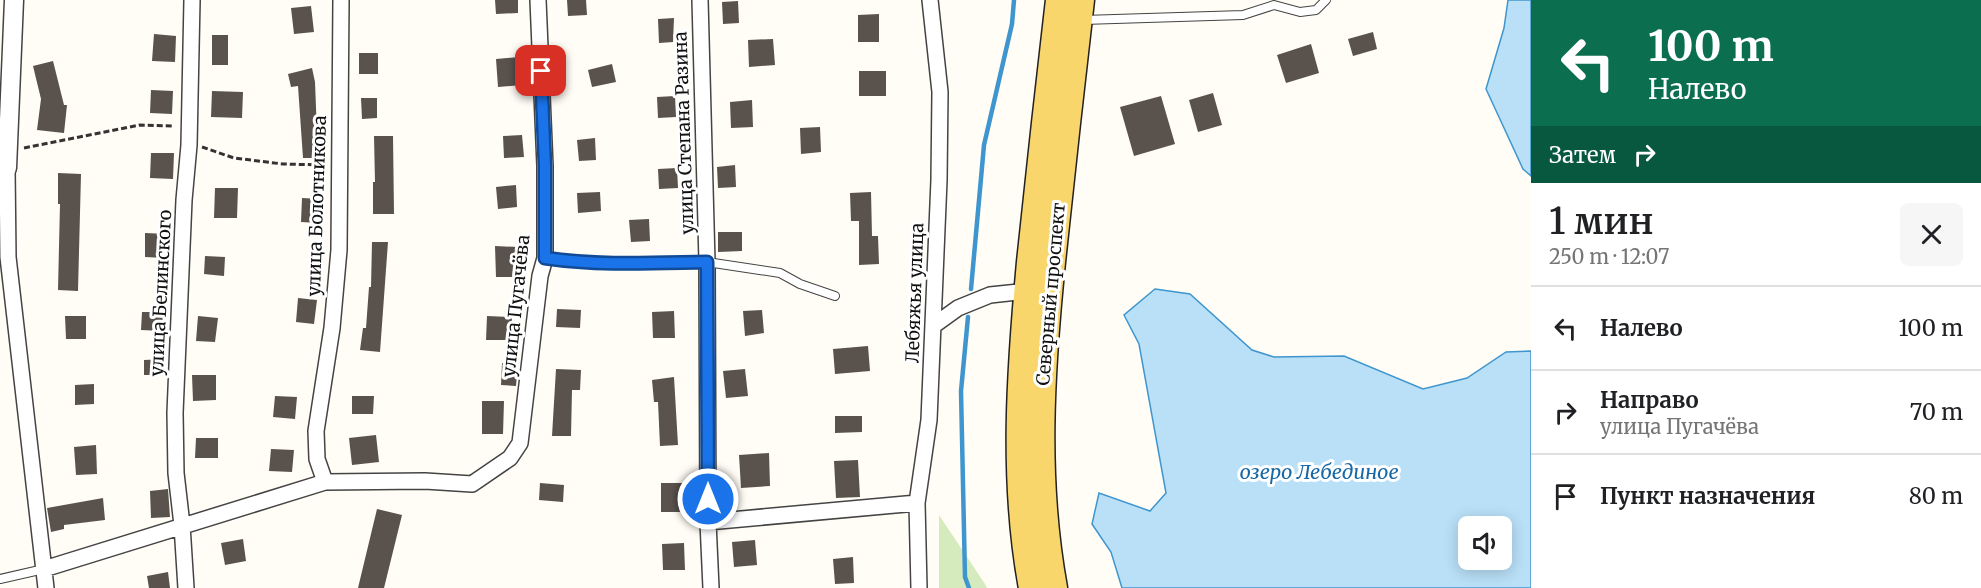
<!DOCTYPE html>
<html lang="ru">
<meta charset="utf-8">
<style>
:root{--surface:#fff;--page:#f6f6f6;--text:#202124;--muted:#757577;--line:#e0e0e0}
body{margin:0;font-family:Merriweather,serif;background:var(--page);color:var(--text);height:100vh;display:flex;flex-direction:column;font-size:22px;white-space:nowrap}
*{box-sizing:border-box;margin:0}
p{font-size:20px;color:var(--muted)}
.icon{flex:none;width:33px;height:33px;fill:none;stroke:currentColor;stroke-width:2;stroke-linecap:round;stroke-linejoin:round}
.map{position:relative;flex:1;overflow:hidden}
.sheet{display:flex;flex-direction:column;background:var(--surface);width:450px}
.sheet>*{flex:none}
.guide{background:#0b6e4f;color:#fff;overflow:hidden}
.buttons{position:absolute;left:1458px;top:516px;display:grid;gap:12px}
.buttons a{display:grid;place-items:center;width:54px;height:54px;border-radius:9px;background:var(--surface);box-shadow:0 3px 15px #0003;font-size:30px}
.pin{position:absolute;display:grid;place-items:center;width:51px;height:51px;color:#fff;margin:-26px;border-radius:12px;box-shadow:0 3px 9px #0006}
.me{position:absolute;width:66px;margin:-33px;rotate:0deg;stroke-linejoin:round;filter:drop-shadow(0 0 4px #0008)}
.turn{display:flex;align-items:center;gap:21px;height:126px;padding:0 18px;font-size:27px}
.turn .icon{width:78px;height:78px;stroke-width:2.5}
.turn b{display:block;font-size:42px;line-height:51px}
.then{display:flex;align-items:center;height:57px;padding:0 18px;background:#0003;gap:12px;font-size:22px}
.round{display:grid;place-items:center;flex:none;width:63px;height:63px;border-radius:9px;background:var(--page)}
.overview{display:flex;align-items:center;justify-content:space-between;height:102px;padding:0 18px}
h1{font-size:36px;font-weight:600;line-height:45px}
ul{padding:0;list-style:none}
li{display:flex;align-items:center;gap:18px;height:84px;padding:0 18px;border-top:2px solid var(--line)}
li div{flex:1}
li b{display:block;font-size:22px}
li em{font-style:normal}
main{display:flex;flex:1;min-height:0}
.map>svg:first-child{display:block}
</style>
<main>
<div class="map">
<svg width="1531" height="588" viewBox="0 0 1531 588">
<rect width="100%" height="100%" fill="#fffdf5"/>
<path fill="#d5ebbd" d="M939,515L985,584L987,588H939Z"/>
<path fill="#b9e0f7" stroke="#3f96cf" stroke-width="1.5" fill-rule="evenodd" d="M1508,0H1531V176L1523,169L1486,89L1504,28Z
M1155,289L1190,294L1252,350L1274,357L1344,356L1423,389L1467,378L1506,352L1531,351V588H1122L1111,552L1092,524L1099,493L1150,511L1166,493L1139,344L1124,315ZM1502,526V560H1468V526Z"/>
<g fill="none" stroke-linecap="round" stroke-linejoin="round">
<path stroke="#3f96cf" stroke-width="4.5" d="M971,289L984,145L1012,24L1014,0
M968,317L961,391L965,577L969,588"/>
</g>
<path fill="#5a524d" d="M495,0H518V13L496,14Z
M567,0H586L587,15L568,16Z
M738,1L739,23L723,24L722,2Z
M311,6L314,32L294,34L291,8Z
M879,14V42H858V15Z
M674,18L673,42L659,43L658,19Z
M1373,32L1377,49L1353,56L1348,39Z
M154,34L176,36L175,62L152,61Z
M212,35H228V65H212Z
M773,39L775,65L749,67L748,40Z
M1311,44L1319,73L1286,83L1277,55Z
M359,53H378V74H359Z
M519,57L521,85L498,87L496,59Z
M53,61L64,105H67L64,133L37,130L41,99L33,66Z
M612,64L616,82L592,87L588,70Z
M312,68L315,82L317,133H320L321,158H303L298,86L291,87L288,74Z
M859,71H886V96H859Z
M151,90L173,91L172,114L150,113Z
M212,91L243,92L242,118L211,117Z
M1213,93L1222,125L1198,132L1189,100Z
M675,96L676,117L658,118L657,97Z
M1161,96L1175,144L1134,156L1120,107Z
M361,98H377V118L362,119Z
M752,100L753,127L731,128L730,102Z
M820,127L821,152L801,154L800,128Z
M522,135L524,157L504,158L503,136Z
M374,136H393L394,214H373V182H375Z
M595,138L596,160L579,161L577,140Z
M151,153H174L173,179L150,178Z
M735,165L736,187L718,188L717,167Z
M677,168L678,188L659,189L658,169Z
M58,173L81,174L78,291L58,290L60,204H58Z
M516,185L517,207L498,209L496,187Z
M215,188H238L237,218H214Z
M600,192L601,211L578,213L577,193Z
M871,192L872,236H878L879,264L859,265V221H851L850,193Z
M302,198L321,199L319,223L301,222Z
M649,219L650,241L631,242L629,220Z
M718,232H742V251L718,252Z
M145,233L167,234L165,258L145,257Z
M372,242H388L380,352L360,350L363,328H366L369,287H371Z
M495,246L518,247V277H496Z
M205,256L225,257L224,276L204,274Z
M298,298L317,300L314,324L296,322Z
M557,309L581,310L580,328L556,327Z
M762,310L764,333L745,336L743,311Z
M674,311L675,338H653L652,312Z
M142,312H163V331L141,330Z
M65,316H86V339H66Z
M198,316L218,318L215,342L196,341Z
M487,316L512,317L511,340H486Z
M868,346L870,371L835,374L833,349Z
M165,359L164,375H144V360Z
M502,363L518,364L516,386L501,385Z
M556,369L581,370L580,390H572L571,436H552Z
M745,369L748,396L726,398L723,371Z
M192,375H216V400L193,401Z
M674,377L678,445L660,446L658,402H654L652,380Z
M94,384V404L75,405V385Z
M275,396L297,397L295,419L273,417Z
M352,396H374L373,414H352Z
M482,401H504L503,434H482Z
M835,416H862V432L835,433Z
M376,435L379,462L352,465L349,438Z
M196,438H218V458H195Z
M96,445L97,474L76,475L74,447Z
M271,449L294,450L292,472L269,471Z
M769,453L770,486L741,488L739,455Z
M858,460L860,497L836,498L834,461Z
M540,483L564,485L563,502L539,500Z
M661,483H687L686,512H661Z
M168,489L170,517L151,518L150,491Z
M103,498L105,520L64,525V529L51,532L47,508Z
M377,509L402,515L384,588H358Z
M243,539L246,561L225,565L221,543Z
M755,540L757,565L734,567L732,542Z
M684,543L685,570H663L662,544Z
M853,557L854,583L835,584L833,559Z
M168,572L170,588H149L147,576Z"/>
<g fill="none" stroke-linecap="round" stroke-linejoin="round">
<g stroke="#444" stroke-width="10">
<path id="service" d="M1083,20L1243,15L1274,5L1300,12L1316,10L1326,0
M545,258L579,263L611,264L707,262L780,273L800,284L835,296
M0,579L44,569"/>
</g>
<g stroke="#444" stroke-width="18">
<path id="minor" d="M700,0L707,262L708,522L711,588
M0,171L7,168L8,257L46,588
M933,326L958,308L990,295L1027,291
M325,482L317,459L316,431L332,328L339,250L341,0
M708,522L917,503
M44,569L325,482L425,481L472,484L510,458L520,443L540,276L545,258V166L538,0
M186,588L182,525L176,473L175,413L184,200L189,145L192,0
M919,588L917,503L929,420L939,180L940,92L930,0"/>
</g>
<g stroke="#444" stroke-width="21">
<path id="tertiary" d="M7,168L14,0"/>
</g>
<g stroke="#222" stroke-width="27">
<path id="primary" d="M1031,588C1011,480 1019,371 1029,262C1038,175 1048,87 1058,0
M1055,588C1035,479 1042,371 1053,262C1062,175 1072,87 1082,0"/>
</g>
<path stroke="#333" stroke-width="3" stroke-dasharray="6 3" stroke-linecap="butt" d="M202,147L234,158L283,164L325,165
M24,148L140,125L174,126"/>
<use href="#service" stroke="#fff" stroke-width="8"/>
<use href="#minor" stroke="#fff" stroke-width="15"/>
<use href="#tertiary" stroke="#fff" stroke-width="18"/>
<use href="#primary" stroke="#f9d66b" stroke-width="24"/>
</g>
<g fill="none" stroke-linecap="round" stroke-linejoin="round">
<g stroke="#114b97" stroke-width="15">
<path id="route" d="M541,71L545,166V258C599,266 653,263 707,262L708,499"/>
</g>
<use href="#route" stroke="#1a73e8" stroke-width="10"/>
</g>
<g text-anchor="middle" stroke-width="6" stroke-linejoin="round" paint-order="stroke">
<g font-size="18" fill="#111" stroke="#fff">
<text transform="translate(684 133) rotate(-92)" y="6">улица Степана Разина</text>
<text transform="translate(317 206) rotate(-88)" y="6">улица Болотникова</text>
<text transform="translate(161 293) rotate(-87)" y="6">улица Белинского</text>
<text transform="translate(915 293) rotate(-88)" y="6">Лебяжья улица</text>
<text transform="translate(1051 294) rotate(-85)" y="6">Северный проспект</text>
<text transform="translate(516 306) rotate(-84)" y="6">улица Пугачёва</text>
</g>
<g font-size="20" font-style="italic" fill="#1768a6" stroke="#fff">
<text x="1319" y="479">озеро Лебединое</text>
</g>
</g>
</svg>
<div class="buttons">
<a><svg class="icon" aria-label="sound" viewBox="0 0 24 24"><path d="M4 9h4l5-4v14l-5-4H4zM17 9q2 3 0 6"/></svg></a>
</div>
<div class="pin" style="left:541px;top:71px;background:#d93025"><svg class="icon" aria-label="arrive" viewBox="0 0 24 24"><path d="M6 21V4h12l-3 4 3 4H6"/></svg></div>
<svg class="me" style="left:708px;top:499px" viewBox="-20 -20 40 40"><circle r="17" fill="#1a73e8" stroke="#fff" stroke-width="3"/><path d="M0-11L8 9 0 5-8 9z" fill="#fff"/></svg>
</div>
<section class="sheet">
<div class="guide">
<div class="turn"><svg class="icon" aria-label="left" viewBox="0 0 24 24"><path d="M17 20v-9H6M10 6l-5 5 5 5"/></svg><div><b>100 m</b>Налево</div></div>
<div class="then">Затем<svg class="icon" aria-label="right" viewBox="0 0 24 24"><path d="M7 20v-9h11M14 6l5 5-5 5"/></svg></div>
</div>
<div class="overview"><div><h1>1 мин</h1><p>250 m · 12:07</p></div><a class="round"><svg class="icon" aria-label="close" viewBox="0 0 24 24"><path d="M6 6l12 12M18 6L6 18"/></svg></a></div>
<ul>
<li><svg class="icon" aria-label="left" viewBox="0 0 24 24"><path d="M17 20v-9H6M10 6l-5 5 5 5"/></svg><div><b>Налево</b></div><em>100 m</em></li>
<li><svg class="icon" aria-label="right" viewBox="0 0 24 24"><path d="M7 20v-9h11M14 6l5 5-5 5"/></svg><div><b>Направо</b><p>улица Пугачёва</p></div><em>70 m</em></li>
<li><svg class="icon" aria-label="arrive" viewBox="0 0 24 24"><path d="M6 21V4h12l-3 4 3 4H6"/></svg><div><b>Пункт назначения</b></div><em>80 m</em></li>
</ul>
</section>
</main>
